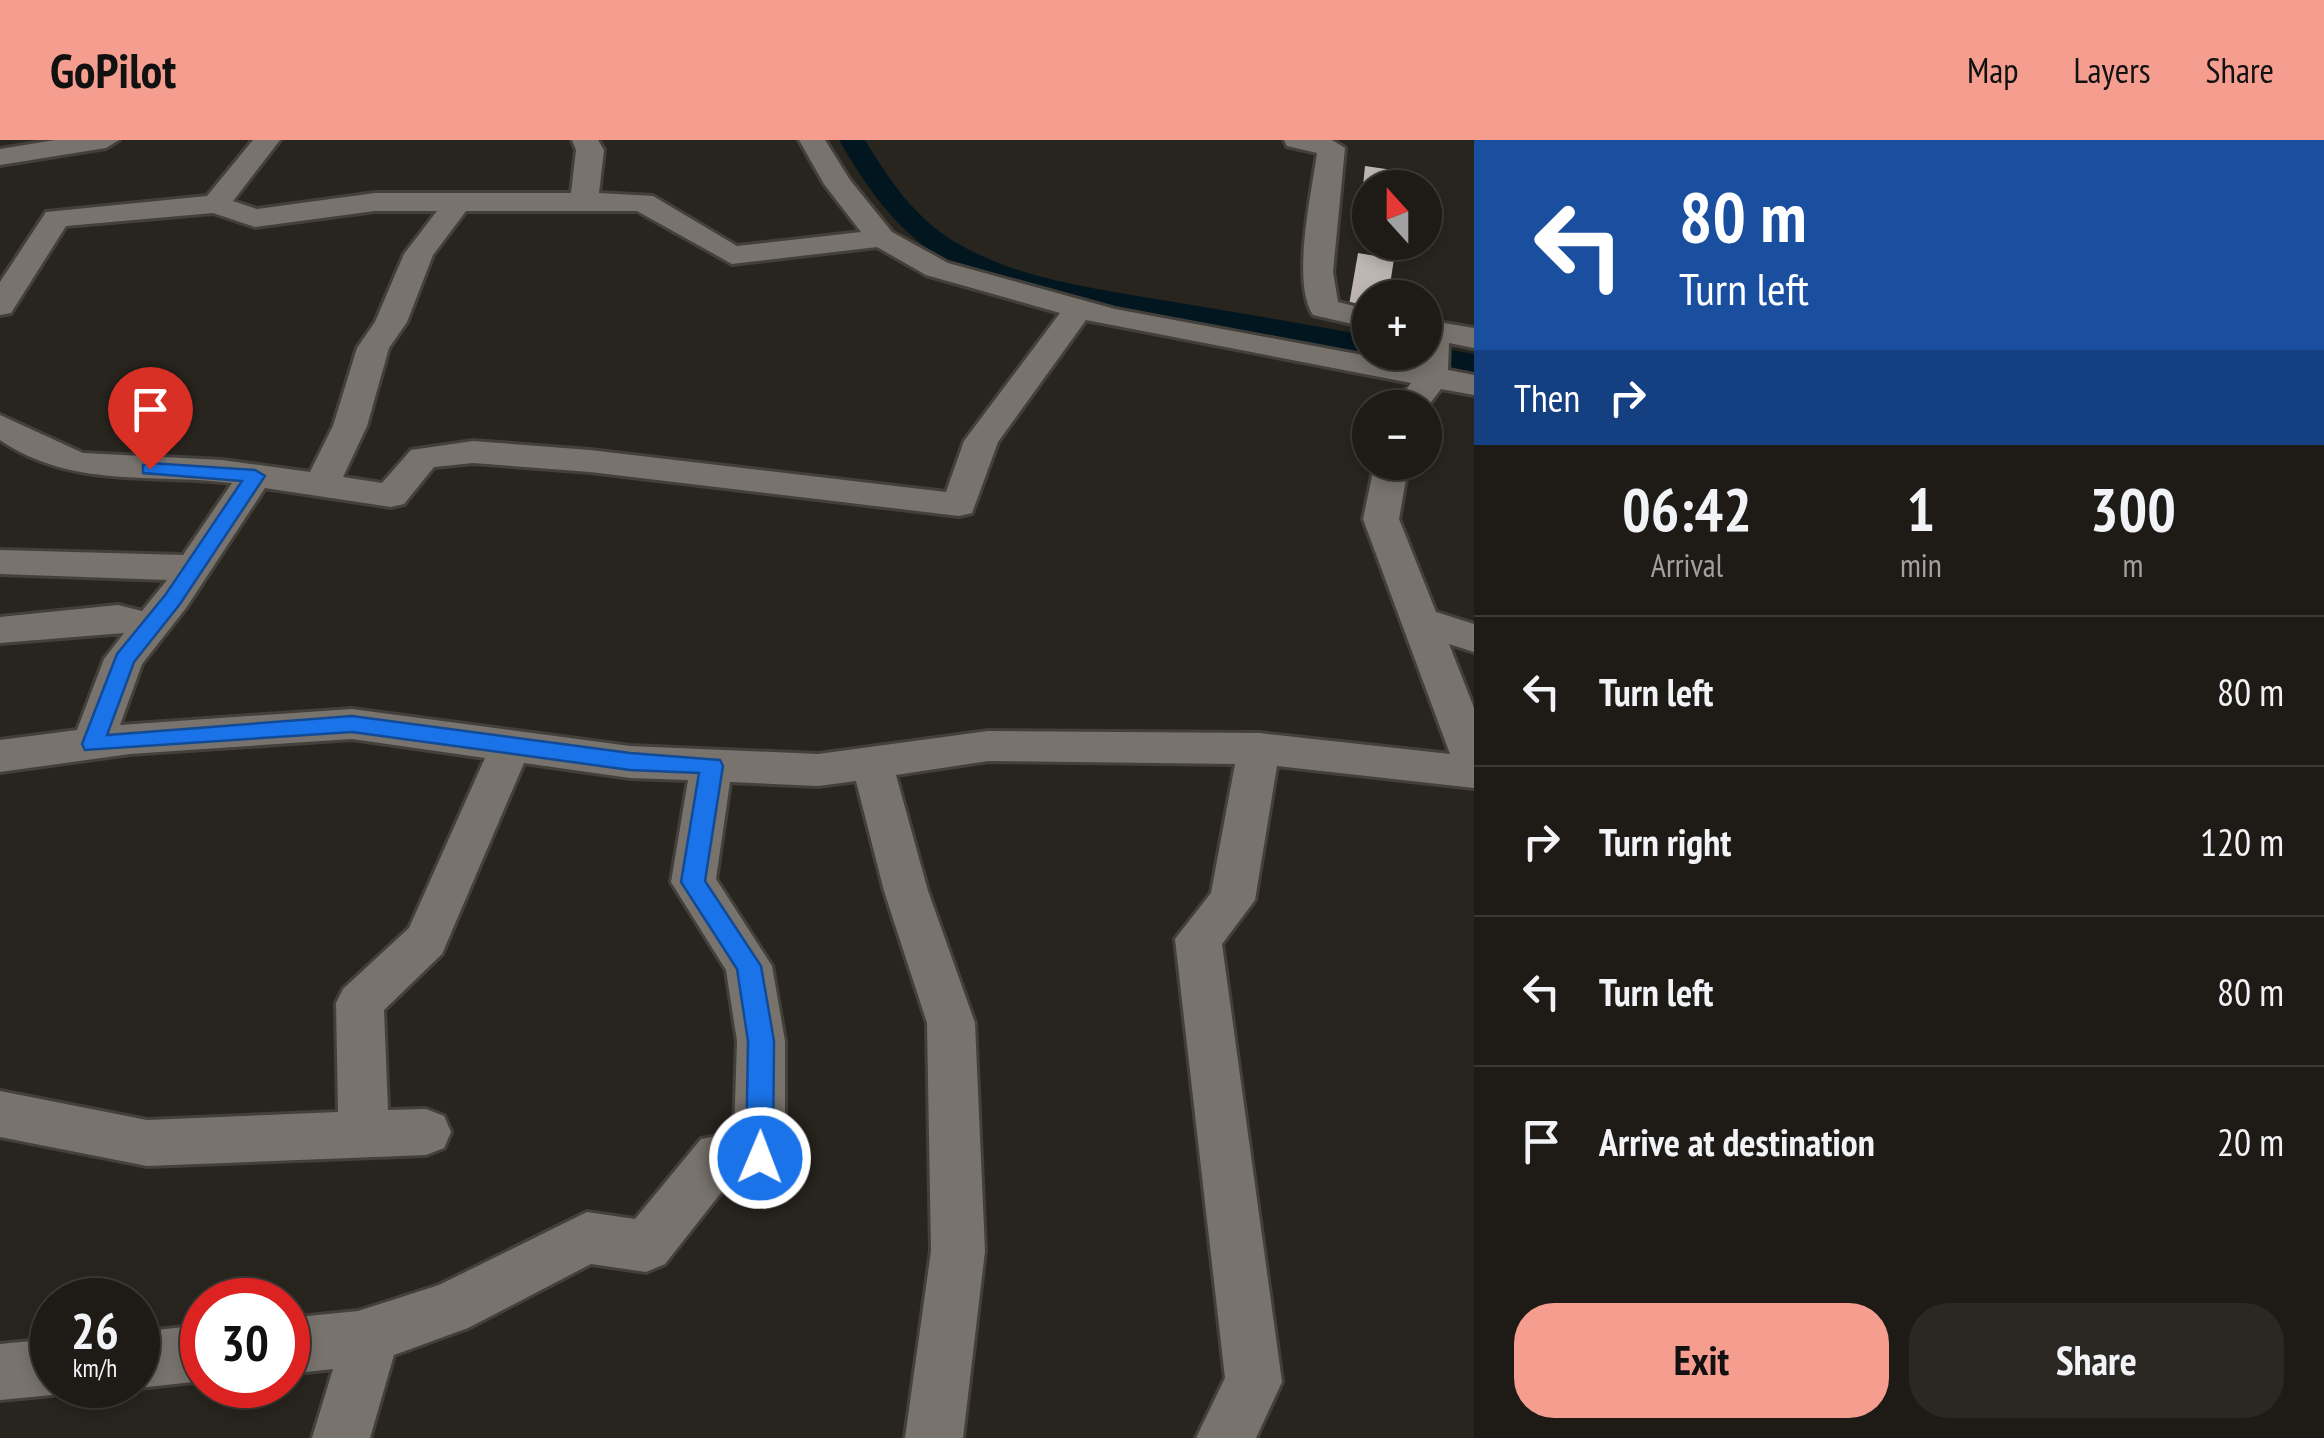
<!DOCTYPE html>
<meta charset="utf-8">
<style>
:root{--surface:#1e1b16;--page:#2b2823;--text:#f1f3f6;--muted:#a1a1a1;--line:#3c3935;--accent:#f59d8e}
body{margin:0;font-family:"PT Sans Narrow",sans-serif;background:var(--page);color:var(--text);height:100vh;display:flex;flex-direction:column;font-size:38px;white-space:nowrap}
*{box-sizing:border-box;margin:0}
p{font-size:32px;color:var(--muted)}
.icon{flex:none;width:55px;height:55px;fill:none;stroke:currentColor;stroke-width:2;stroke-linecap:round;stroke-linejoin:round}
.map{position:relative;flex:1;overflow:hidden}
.side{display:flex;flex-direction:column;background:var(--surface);width:850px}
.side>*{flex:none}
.banner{background:#1a4fa0;color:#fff;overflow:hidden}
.needle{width:65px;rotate:339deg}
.controls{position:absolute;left:1352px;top:30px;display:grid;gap:20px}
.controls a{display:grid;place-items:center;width:90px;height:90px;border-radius:50%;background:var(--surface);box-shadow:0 5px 15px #0003,0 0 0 2px var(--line);font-size:50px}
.speed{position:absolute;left:30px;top:1138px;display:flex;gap:20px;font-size:50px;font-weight:700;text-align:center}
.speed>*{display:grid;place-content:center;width:130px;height:130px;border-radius:50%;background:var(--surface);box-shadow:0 5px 15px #0003,0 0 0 2px var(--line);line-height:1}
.speed small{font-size:25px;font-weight:400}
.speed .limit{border:15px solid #d22;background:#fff;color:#111}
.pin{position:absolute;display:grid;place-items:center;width:85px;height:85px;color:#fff;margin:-102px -42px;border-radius:50% 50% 50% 0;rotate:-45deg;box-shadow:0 0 10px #0007}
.pin .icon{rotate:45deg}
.me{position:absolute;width:110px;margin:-55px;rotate:1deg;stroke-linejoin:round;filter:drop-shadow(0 0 8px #0008)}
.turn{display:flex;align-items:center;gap:35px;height:210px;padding:0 40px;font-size:45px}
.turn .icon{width:130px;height:130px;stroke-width:2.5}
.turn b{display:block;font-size:70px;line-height:85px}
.then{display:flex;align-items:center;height:95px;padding:0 40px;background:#0003;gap:20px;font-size:38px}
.eta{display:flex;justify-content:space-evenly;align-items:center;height:170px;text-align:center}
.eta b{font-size:60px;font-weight:600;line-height:70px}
.action{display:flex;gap:20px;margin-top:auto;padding:20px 40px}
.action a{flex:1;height:115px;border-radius:40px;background:var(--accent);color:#111;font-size:40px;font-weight:600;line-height:115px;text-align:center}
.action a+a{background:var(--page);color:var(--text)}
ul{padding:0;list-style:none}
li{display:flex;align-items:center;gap:30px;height:150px;padding:0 40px;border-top:2px solid var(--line)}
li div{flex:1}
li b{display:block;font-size:38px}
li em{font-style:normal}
header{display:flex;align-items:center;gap:60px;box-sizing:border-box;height:140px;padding:0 50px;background:var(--accent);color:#111}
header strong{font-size:48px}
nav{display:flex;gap:55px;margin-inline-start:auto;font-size:35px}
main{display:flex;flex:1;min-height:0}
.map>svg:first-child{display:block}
</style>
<header>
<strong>GoPilot</strong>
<nav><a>Map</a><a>Layers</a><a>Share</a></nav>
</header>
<main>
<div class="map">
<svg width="1474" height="1298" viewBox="0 0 1474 1298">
<rect width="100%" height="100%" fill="#28241e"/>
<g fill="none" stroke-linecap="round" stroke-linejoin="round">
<path fill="#01161f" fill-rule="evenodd" d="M839,0H865C889,40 914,77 955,102C1021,141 1100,149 1174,162C1240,173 1305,184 1370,196V212H1376L1370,214C1302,202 1234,190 1166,178C1089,165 998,156 931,111C890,82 864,43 839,0Z
M1425,205L1474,214V232L1402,218L1398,212H1425Z"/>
</g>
<path fill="#beb6b1" d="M1365,26L1393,30L1391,48H1370V57L1362,56Z
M1358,113L1394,119L1388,158H1370V169L1349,165Z"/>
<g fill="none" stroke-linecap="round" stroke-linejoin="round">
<g stroke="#433f3b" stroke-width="6">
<path id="minor" d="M55,0H119L106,8L0,25V9Z
M253,0H280L233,61L257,69L375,53H571L576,10L572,0H598L604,10L599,53L653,56L737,106L861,92L824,44L799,0H825L850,40L892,92L948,123L1115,169L1416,225L1417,212H1425V180L1474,188V208L1449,203L1448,230L1474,235V255L1441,249L1425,270L1393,268L1411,243L1086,180L998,302L972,373L959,376L590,332L473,323L434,327L404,364L391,367L265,348L186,468L142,524L120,585L352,569L630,606L818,614L988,591L1259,593L1450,614L1363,379L1375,322H1409L1399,379L1436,472L1474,484V512L1449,504L1474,568V648L1277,626L1255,760L1222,804L1282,1242L1256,1298H1196L1225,1238L1175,799L1211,753L1235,624L988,621L896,635L928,751L975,883L985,1111L963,1298H905L931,1111L927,883L884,751L856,641L818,646L730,642L716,739L772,826L785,901V1018L777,1035L759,1042L731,1040L665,1124L646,1132L591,1124L468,1188L394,1215L370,1298H312L333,1229L288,1234V1178L358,1171L439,1145L587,1072L635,1079L701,999L734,993L737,901L726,830L671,742L688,640L630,638L524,623L442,814L384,870L388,970L426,969L444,976L451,992L444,1008L426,1015L147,1026L0,997V951L147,980L338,972L336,863L343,849L409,788L485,618L352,599L130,614L0,632V600L77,590L104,519L124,493L0,503V477L118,465L142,471L167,440L0,434V410L183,415L232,343C151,333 72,349 0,300V275L83,313L222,320L310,332L333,286L357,208L375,182L404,114L437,71H375L255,87L213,73L66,86L11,173L0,175V142L46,72L207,56ZM466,71H637L732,124L877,107L926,135L1060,173L964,301L946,352L590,310L473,301L411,310L382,343L343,337L367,286L389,208L407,182L433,115Z
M1284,0H1332L1345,8L1333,132L1338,162L1370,170V188L1313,175C1291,142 1312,52 1317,13L1287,6Z
M202,1185V1241L138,1248L131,1245H138V1192Z
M52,1199V1245L72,1247L52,1255L0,1260V1204Z"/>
</g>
<use href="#minor" fill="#78736d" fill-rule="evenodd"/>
</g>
<path fill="#1a73e8" stroke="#114b97" stroke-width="2.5" d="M150,323L255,330L265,336L180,464L134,522L107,595L352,576L630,613L720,620L723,626L705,741L761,826L774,901L773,1018L769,1026L760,1030L750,1026L746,1018L748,901L737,829L681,742L699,633L630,630L352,592L85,610L82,604L117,514L166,454L242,341L143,333V325Z"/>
</svg>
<div class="controls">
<a><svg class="needle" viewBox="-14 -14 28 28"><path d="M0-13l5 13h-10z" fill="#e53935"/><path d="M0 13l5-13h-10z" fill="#a1a1a1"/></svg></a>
<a>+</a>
<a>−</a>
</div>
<div class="speed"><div>26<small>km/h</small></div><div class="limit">30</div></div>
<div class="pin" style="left:150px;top:329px;background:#d93025"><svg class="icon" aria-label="arrive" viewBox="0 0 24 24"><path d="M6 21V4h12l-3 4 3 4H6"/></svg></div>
<svg class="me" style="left:760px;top:1018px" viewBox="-20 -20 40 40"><circle r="17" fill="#1a73e8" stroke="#fff" stroke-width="3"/><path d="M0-11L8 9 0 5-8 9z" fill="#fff"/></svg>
</div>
<section class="side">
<div class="banner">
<div class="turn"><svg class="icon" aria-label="left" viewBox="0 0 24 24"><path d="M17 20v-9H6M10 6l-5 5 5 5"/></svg><div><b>80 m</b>Turn left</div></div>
<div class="then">Then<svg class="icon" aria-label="right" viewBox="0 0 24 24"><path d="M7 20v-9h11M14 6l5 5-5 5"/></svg></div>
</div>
<div class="eta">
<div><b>06:42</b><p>Arrival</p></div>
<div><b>1</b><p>min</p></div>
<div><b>300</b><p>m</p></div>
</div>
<ul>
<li><svg class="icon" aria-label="left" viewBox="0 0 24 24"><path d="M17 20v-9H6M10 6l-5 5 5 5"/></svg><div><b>Turn left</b></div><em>80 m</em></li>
<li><svg class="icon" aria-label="right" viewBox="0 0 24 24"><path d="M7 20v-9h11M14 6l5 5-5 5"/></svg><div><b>Turn right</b></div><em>120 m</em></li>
<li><svg class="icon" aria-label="left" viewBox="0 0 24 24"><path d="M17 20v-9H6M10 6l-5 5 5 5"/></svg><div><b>Turn left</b></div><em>80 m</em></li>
<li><svg class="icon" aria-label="arrive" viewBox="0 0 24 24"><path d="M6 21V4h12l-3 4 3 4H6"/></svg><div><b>Arrive at destination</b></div><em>20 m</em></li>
</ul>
<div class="action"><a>Exit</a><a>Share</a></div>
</section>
</main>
